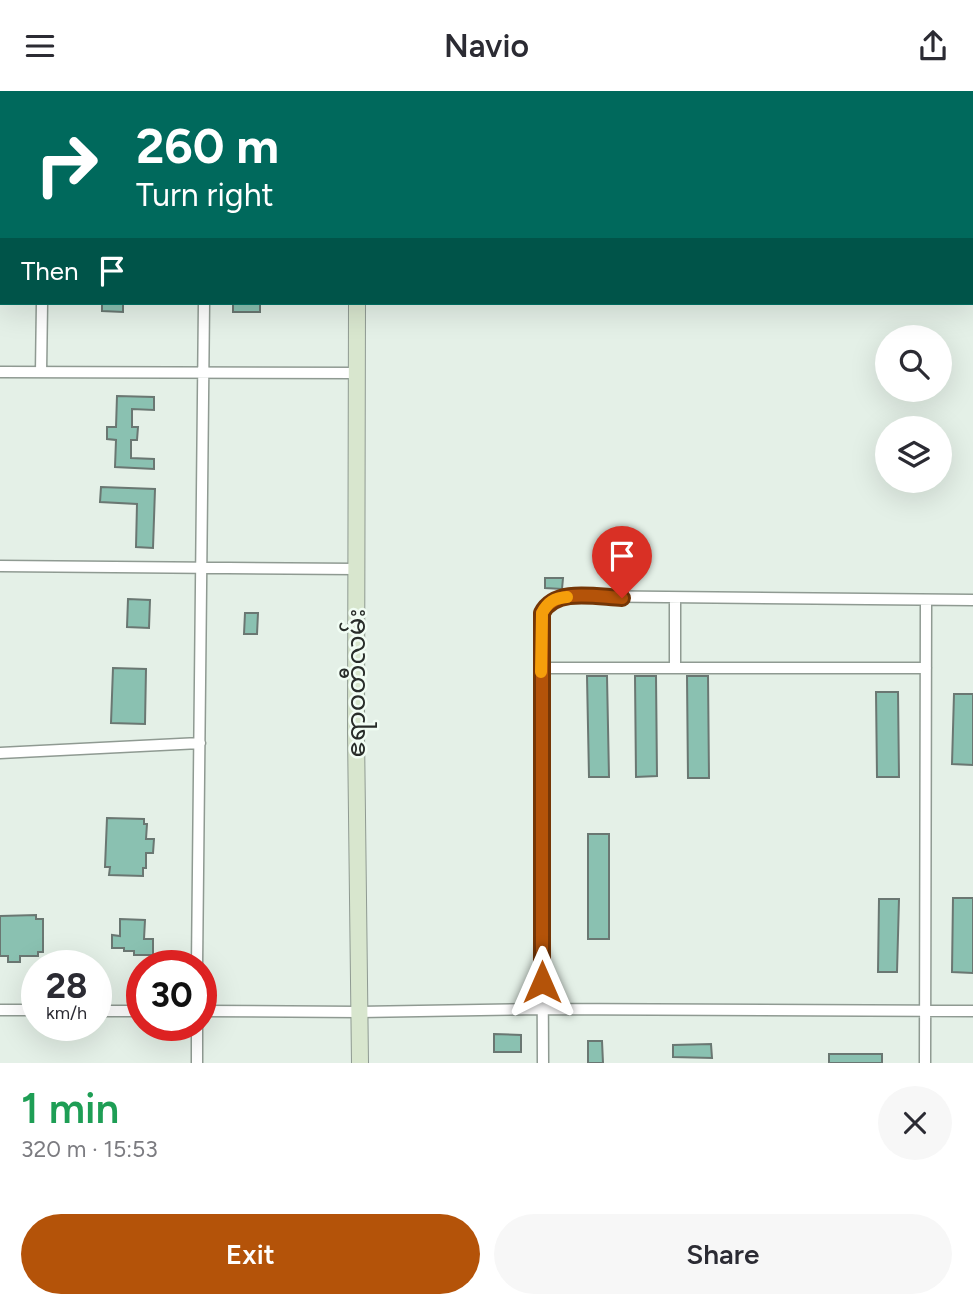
<!DOCTYPE html>
<meta charset="utf-8">
<style>
:root{--surface:#fff;--page:#f7f7f7;--text:#2b2b33;--muted:#7c7c81;--accent:#b45309}
body{margin:0;font-family:Figtree,"Noto Sans Myanmar",sans-serif;background:var(--page);color:var(--text);height:100vh;display:flex;flex-direction:column;font-size:26px;white-space:nowrap}
*{box-sizing:border-box;margin:0}
p{font-size:23px;color:var(--muted)}
.icon{flex:none;width:38px;height:38px;fill:none;stroke:currentColor;stroke-width:2;stroke-linecap:round;stroke-linejoin:round}
.map{position:relative;height:972px;overflow:hidden}
.drawer{display:flex;flex-direction:column;background:var(--surface);flex:1}
.drawer>*{flex:none}
.hud{position:absolute;left:0px;top:0px;width:973px;height:214px;box-shadow:0 7px 28px #0002;background:#00695c;color:#fff;overflow:hidden}
.controls{position:absolute;left:875px;top:234px;display:grid;gap:14px}
.controls a{display:grid;place-items:center;width:77px;height:77px;border-radius:50%;background:var(--surface);box-shadow:0 7px 28px #0002;font-size:35px}
.speed{position:absolute;left:21px;top:859px;display:flex;gap:14px;font-size:35px;font-weight:700;text-align:center}
.speed>*{display:grid;place-content:center;width:91px;height:91px;border-radius:50%;background:var(--surface);box-shadow:0 7px 28px #0002;line-height:1}
.speed small{font-size:18px;font-weight:400}
.speed .limit{border:10px solid #d22;background:#fff;color:#111}
.pin{position:absolute;display:grid;place-items:center;width:60px;height:60px;color:#fff;margin:-72px -30px;border-radius:50% 50% 50% 0;rotate:-45deg;box-shadow:0 0 7px #0007}
.pin .icon{rotate:45deg}
.me{position:absolute;width:77px;margin:-38px;rotate:0deg;stroke-linejoin:round;filter:drop-shadow(0 0 5px #0008)}
.turn{display:flex;align-items:center;gap:24px;height:147px;padding:0 21px;font-size:32px}
.turn .icon{width:91px;height:91px;stroke-width:2.5}
.turn b{display:block;font-size:49px;line-height:60px}
.then{display:flex;align-items:center;height:66px;padding:0 21px;background:#0003;gap:14px;font-size:26px}
.round{display:grid;place-items:center;flex:none;width:74px;height:74px;border-radius:37px;background:var(--page)}
.head{display:flex;align-items:center;justify-content:space-between;height:119px;padding:0 21px}
h1{font-size:42px;font-weight:600;line-height:52px;color:#1e9e55}
.action{display:flex;gap:14px;margin-top:auto;padding:14px 21px}
.action a{flex:1;height:80px;border-radius:42px;background:var(--accent);color:#fff;font-size:28px;font-weight:600;line-height:80px;text-align:center}
.action a+a{background:var(--page);color:var(--text)}
header{display:flex;justify-content:space-between;align-items:center;height:91px;padding:0 21px;background:var(--surface);font-size:32px;font-weight:600}
.map>svg:first-child{display:block}
</style>
<header><svg class="icon" aria-label="menu" viewBox="0 0 24 24"><path d="M4 6h16M4 12h16M4 18h16"/></svg>Navio<svg class="icon" aria-label="share" viewBox="0 0 24 24"><path d="M12 15V3M7 8l5-5 5 5M5 13v7h14v-7"/></svg></header>
<div class="map">
<svg width="973" height="972" viewBox="0 0 973 972">
<rect width="100%" height="100%" fill="#e4f0e7"/>
<path fill="#8ac1b1" stroke="#6a7772" stroke-width="2" d="M102,212H123V221L102,220Z
M233,212H260V221H233Z
M117,305L154,306V319L132,318V336H138L137,349H131V367L154,368V378L115,376L116,349L107,348V336H116Z
M101,396L155,398L153,457L136,456L137,413L100,411Z
M616,456H633V485L618,484V468H615Z
M545,487H563L562,498L545,497Z
M128,508L150,509L149,537L127,536Z
M245,522H258L257,543H244Z
M113,577L146,578L145,633L111,632Z
M587,585H607L609,686H589Z
M635,585H656L657,685L636,686Z
M687,585H708L709,687H688Z
M876,601H898L899,686H877Z
M954,603H973V674L952,673Z
M107,727L144,728V733H147L146,748H154L153,762H146V777H143V785L109,784L110,776H105Z
M588,743H609V848H588Z
M953,807H973V882L952,881Z
M879,808H899L897,881H878Z
M36,824V828H43V861H38V865H20V871H8V865H0V825Z
M120,828L145,829L144,848H153V864H134V860H124V857H112V844L120,845Z
M494,943L521,944V961H494Z
M588,950H602L603,972H588Z
M711,953L712,967L673,966V954Z
M829,963H882V972H829Z"/>
<g fill="none" stroke-linecap="round" stroke-linejoin="round">
<g stroke="#8f9a92" stroke-width="13">
<path id="street" d="M798,0V2
M926,0V2
M0,86H2
M0,281L358,282
M41,281L42,212
M0,475L356,478
M675,508V576
M541,577H926
M0,662L200,652
M197,875L204,212
M0,919H37
M96,920H142
M201,920L359,921L543,918L973,920
M197,972V934
M543,972L541,534C543,514 550,508 569,505L973,509
M925,972L926,509"/>
</g>
<g stroke="#8f9a92" stroke-width="18">
<path id="secondary" d="M357,2V0
M357,212L356,642L360,972"/>
</g>
<use href="#street" stroke="#fff" stroke-width="10"/>
<use href="#secondary" stroke="#d8e6ce" stroke-width="16"/>
</g>
<g fill="none" stroke-linecap="round" stroke-linejoin="round">
<g stroke="#753606" stroke-width="18">
<path id="route" d="M542,891V522C555,496 597,506 622,507"/>
</g>
<use href="#route" stroke="#b45309" stroke-width="12"/>
<path stroke="#f59e0b" stroke-width="12" d="M541,581L542,522C548,511 554,507 567,506"/>
</g>
<g text-anchor="middle" stroke-width="5" stroke-linejoin="round" paint-order="stroke">
<g font-size="26" fill="#282c29" stroke="#f1fdf4">
<text transform="translate(356 592) rotate(-90)" y="9">ဧရာဝတီလမ်း</text>
</g>
</g>
</svg>
<div class="controls">
<a><svg class="icon" aria-label="search" viewBox="0 0 24 24"><circle cx="10" cy="10" r="6"/><path d="M15 15l6 6"/></svg></a>
<a><svg class="icon" aria-label="layers" viewBox="0 0 24 24"><path d="M12 4l9 5-9 5-9-5zM3 14l9 5 9-5"/></svg></a>
</div>
<div class="speed"><div>28<small>km/h</small></div><div class="limit">30</div></div>
<div class="pin" style="left:622px;top:507px;background:#d93025"><svg class="icon" aria-label="arrive" viewBox="0 0 24 24"><path d="M6 21V4h12l-3 4 3 4H6"/></svg></div>
<svg class="me" style="left:542px;top:891px" viewBox="-20 -20 40 40"><path d="M0-17L14 15 0 8-14 15z" fill="#b45309" stroke="#fff" stroke-width="4"/></svg>
<div class="hud">
<div class="turn"><svg class="icon" aria-label="right" viewBox="0 0 24 24"><path d="M7 20v-9h11M14 6l5 5-5 5"/></svg><div><b>260 m</b>Turn right</div></div>
<div class="then">Then<svg class="icon" aria-label="arrive" viewBox="0 0 24 24"><path d="M6 21V4h12l-3 4 3 4H6"/></svg></div>
</div>
</div>
<section class="drawer">
<div class="head"><div><h1>1 min</h1><p>320 m · 15:53</p></div><a class="round"><svg class="icon" aria-label="close" viewBox="0 0 24 24"><path d="M6 6l12 12M18 6L6 18"/></svg></a></div>
<div class="action"><a>Exit</a><a>Share</a></div>
</section>
